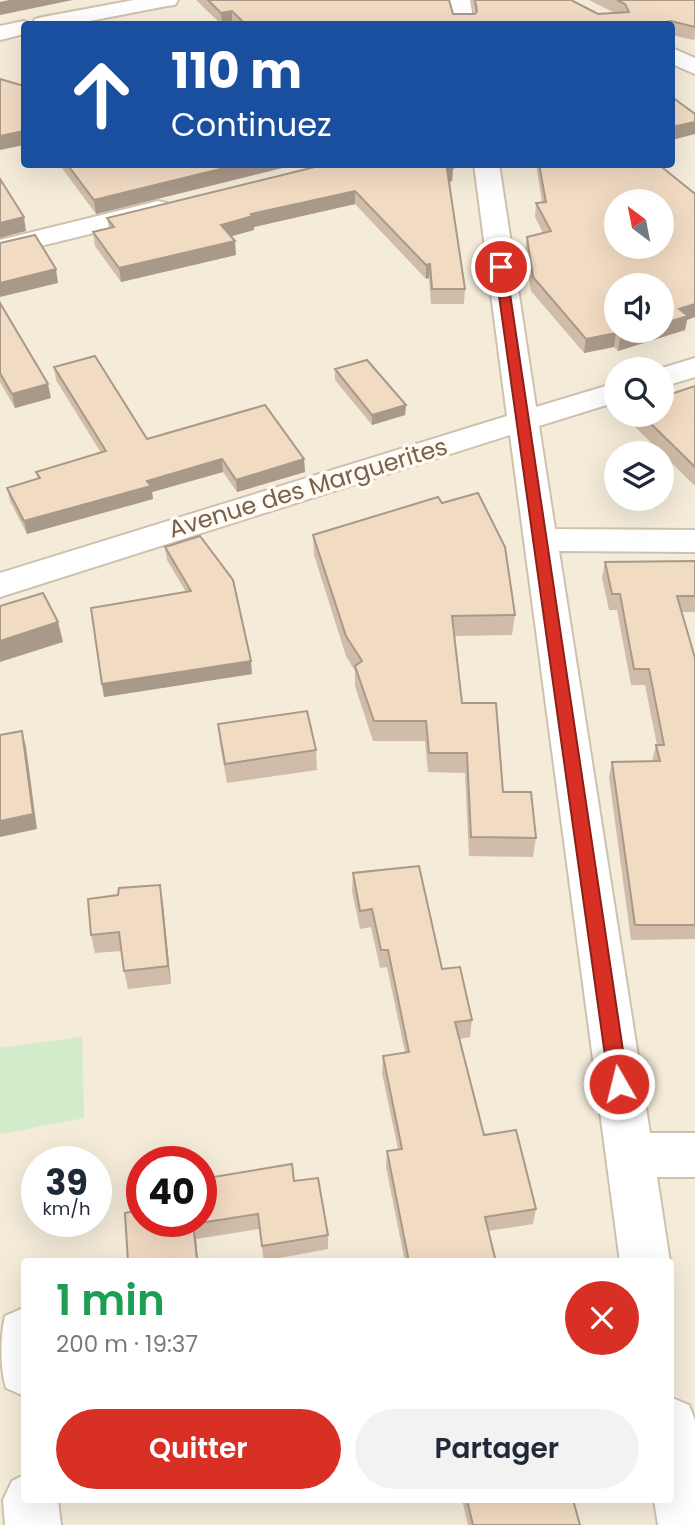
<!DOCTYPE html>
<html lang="fr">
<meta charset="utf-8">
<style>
:root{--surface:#fff;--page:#f2f2f3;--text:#1f2937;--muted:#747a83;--accent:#d93025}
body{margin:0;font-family:Poppins,sans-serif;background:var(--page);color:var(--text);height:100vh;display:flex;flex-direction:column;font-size:26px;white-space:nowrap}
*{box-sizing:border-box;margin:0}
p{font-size:23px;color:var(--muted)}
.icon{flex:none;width:38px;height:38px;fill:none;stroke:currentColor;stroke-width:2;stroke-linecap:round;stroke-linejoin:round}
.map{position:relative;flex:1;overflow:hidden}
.panel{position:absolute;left:21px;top:1258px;width:653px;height:245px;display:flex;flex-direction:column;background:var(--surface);border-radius:7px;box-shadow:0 7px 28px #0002}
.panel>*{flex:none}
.banner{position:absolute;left:21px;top:21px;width:654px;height:147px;border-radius:7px;box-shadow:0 7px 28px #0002;background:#1a4fa0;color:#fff;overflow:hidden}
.needle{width:46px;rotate:328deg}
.fabs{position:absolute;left:604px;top:189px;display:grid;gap:14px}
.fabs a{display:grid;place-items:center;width:70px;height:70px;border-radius:50%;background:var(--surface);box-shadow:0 7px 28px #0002;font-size:35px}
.speed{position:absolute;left:21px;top:1146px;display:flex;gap:14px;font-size:35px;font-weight:700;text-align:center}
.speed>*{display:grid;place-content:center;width:91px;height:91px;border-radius:50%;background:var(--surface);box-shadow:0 7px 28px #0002;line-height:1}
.speed small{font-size:18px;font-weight:400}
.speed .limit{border:10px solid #d22;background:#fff;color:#111}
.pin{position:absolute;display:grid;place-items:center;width:60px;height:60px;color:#fff;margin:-30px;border:4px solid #fff;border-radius:50%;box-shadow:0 2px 7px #0007}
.me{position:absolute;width:77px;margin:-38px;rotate:352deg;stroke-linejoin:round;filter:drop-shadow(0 0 5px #0008)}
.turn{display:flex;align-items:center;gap:24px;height:147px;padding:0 35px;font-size:32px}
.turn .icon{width:91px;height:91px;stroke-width:2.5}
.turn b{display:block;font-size:49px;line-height:60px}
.round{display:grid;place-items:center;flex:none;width:74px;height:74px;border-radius:37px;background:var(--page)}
.summary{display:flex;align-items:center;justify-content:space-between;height:119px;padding:0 35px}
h1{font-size:42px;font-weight:600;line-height:52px;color:#1e9e55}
.action{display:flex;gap:14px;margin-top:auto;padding:14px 35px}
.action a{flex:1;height:80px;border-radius:42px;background:var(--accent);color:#fff;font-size:28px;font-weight:600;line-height:80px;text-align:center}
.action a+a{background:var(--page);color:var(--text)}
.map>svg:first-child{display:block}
</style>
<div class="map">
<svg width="695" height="1525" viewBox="0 0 695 1525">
<rect width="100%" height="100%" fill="#fcf8eb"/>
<path fill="#f4ebd9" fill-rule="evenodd" d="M0,0H695V1525H0ZM24,24H672V164H24ZM616,201H662V247H616ZM616,285H662V331H616ZM616,369H662V415H616ZM616,453H662V499H616ZM37,1162H96V1222H37ZM142,1162H201V1222H142ZM24,1262H670V1500H24Z"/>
<path fill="#d2ebc9" d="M82,1037L84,1118L0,1134V1048Z"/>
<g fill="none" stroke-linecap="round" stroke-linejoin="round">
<g stroke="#cfc1af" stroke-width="4">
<path id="minor" d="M134,0H178L175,5L167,6L74,24H24V34L0,40V26L24,21L32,24L35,19L43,17Z
M448,0H470L474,24H452Z
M672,48L695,58V74L672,64Z
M474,164H499L536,407L616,383V402L539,426L555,529L695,530V552L559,551L650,1133H695V1177H657L670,1262H620L510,435L0,597V573L507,416Z
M158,201L167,203L171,209L167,215L0,256V240Z
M695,358V377L662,387V369H659Z
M23,1308L24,1309V1396L6,1388C0,1368 0,1337 5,1316Z
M670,1397L689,1405L695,1420V1525H658L654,1500H670Z
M24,1475V1500H58L61,1525H5L3,1500L12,1481Z"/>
</g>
<use href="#minor" fill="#fff" fill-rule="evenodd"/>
</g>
<path fill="#d0bca8" d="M196,0H449L453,14H475L472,0H571L598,14L615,13L589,0H695V38L693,40L672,35V24H221Z
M59,164H298L96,214Z
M536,164H658L687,320L685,330L618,351L614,347L584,353L531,291L525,251L527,237L543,233L535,217L536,203L542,202Z
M453,168L452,181L449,182L465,289L464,304H431L429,278L426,279L355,204L254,227V230L230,236L236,255L121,282L95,246L93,232L109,228L107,218Z
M0,303L51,398L15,408L0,382Z
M54,367L147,439L304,459L305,472L237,492L223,472L152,492L153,499L27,534L10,501L7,488L38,479L36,472L101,453L56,380Z
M335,369L406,405L405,415L372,425L335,380Z
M695,386V486L630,422L631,415H662Z
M313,535L515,615L512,635L455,636L462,703L503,792L536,838L533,857L469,856L465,773L428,772L425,741H373L355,686V671L346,656L314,555Z
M165,547L252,674L104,697L102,684L186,592L167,560Z
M695,561V612H681L695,658V939L631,940L609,777L612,762L652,761L656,745H657L645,685H631L617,610H609L602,578L605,562Z
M218,724L316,750L317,770L227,783L220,744Z
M353,873L442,969L472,1020L470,1037L460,1039L484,1135L536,1209L533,1224L488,1231L496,1262H405L386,1167L387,1151L398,1149L382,1073L383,1056L405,1052L387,967L380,968L371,927L360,929L352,891Z
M163,904L171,984L128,989L124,971L122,951L95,953L91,935Z
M294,1181L328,1235V1249L264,1261L259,1229L196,1239L198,1262H128L125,1213Z
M462,1500H573L580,1525H468Z"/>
<path fill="#a99988" d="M9,0H73L0,15V2Z
M232,11V24H222L221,13Z
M671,21L670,24H655Z
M695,122V134L672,140V127Z
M24,131V145L0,150V136Z
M241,164H298L96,214L94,200Z
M453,168L452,181L446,183L447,169Z
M355,191V204L254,227V230L222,239L221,225L251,214Z
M24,217L26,231L0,238V223Z
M235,241L236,255L121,282L119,268Z
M430,264L429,278L426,279V265Z
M56,269L58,283L0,297V283Z
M695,304V317L687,320L685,330L618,351L620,337L640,331H662V324L679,309Z
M616,333L614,347L584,353L586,339Z
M48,384L51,398L15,408L12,394Z
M406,405L405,415L372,425V415Z
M222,459L223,472L152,492L153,499L27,534L24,521L147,481Z
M304,459L305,472L237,492L236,480Z
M58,622L63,642L0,662V641Z
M251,661L252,674L104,697L102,684Z
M22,731L26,747L37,829L0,837V821Z
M160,885L163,904L171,984L168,966Z
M193,1224L196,1239L198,1262H197V1259Z"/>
<path fill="#f2dbc3" stroke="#a99988" stroke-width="2" fill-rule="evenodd" d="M208,0H449L453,14H475L477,11L475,0H571L598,14L629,12L625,4L617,0H695V27L671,21L655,24H245L232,11L221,13Z
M0,79L24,86V131L0,136Z
M672,97L695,114V122L672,127Z
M67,164H241L94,200Z
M327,164H452L453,168L447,169L465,289H432L430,264L426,265L355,191L251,214L253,216L221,225L235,241L119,268L93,232L114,227L107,218Z
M539,164H658L694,193H695V304L679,309L688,316L662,324V285H616V331H640L620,337L616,333L586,339L533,277L527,237L551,231L536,203L546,202ZM616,201H662V247H616Z
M0,179L24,217L0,223Z
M35,235L56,269L0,283V243Z
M0,303L48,384L12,394L0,373Z
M95,356L147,439L265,405L304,459L236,480L222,459L147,481L151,486L24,521L7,488L40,478L36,472L106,451L54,367Z
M367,360L406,405L372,415L335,369Z
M695,386V467L642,415H662V397Z
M478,493L505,547L515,615L452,616L462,703H496L503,792H531L536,838L471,837L467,753H429L426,721H374L355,666L362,661L346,636L313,535L438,497L442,503Z
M200,536L233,580L251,661L102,684L91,608L191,591L165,547Z
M695,561V596H677L695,658V925H635L612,762L660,761L656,745H664L649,669H634L620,594H612L605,562Z
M43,593L58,622L0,641V606Z
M307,711L316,750L225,764L218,724Z
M22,731L33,814L0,821V735Z
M419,866L442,969L460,967L472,1020L455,1022L484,1135L516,1130L536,1209L485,1217L496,1262H409L387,1151L402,1149L383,1056L409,1052L388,950H381L372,909L360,911L353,873Z
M160,885L168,966L124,971L119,932L91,935L88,899L118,895L119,888Z
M292,1164L294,1181L318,1178L328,1235L262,1246L258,1214L193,1224L197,1259L180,1262H128L125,1213L142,1210V1222H201V1179Z
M467,1500H573L580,1525H473Z"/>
<path fill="#d93025" stroke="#8d1f18" stroke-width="2" d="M501,263L506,267L628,1084L625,1090L619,1093L612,1090L609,1084L495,267Z"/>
<g text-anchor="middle" stroke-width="7" stroke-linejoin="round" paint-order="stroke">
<g font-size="24" fill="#78624d" stroke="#fffbf2">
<text transform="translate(308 488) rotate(-17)" y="8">Avenue des Marguerites</text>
</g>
</g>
</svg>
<div class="fabs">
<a><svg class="needle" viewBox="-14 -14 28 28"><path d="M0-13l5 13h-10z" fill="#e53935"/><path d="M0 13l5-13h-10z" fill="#747a83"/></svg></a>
<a><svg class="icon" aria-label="sound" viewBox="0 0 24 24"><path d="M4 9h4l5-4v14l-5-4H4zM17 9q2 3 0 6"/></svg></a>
<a><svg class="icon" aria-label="search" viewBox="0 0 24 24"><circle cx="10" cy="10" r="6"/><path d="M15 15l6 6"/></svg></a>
<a><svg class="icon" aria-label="layers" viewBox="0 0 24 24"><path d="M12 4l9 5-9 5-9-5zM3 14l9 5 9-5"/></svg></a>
</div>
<div class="speed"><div>39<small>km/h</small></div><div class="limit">40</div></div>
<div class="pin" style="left:501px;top:267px;background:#d93025"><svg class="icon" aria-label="arrive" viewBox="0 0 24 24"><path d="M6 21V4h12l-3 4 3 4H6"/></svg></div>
<svg class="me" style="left:619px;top:1084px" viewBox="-20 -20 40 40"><circle r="17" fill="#d93025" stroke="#fff" stroke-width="3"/><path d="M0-11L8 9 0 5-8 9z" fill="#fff"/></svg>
<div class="banner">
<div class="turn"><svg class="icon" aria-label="ahead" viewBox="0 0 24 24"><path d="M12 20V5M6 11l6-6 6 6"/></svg><div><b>110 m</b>Continuez</div></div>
</div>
<section class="panel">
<div class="summary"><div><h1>1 min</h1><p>200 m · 19:37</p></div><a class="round" style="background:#d93025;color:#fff"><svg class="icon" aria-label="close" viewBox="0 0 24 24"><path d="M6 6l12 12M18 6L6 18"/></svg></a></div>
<div class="action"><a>Quitter</a><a>Partager</a></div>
</section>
</div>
